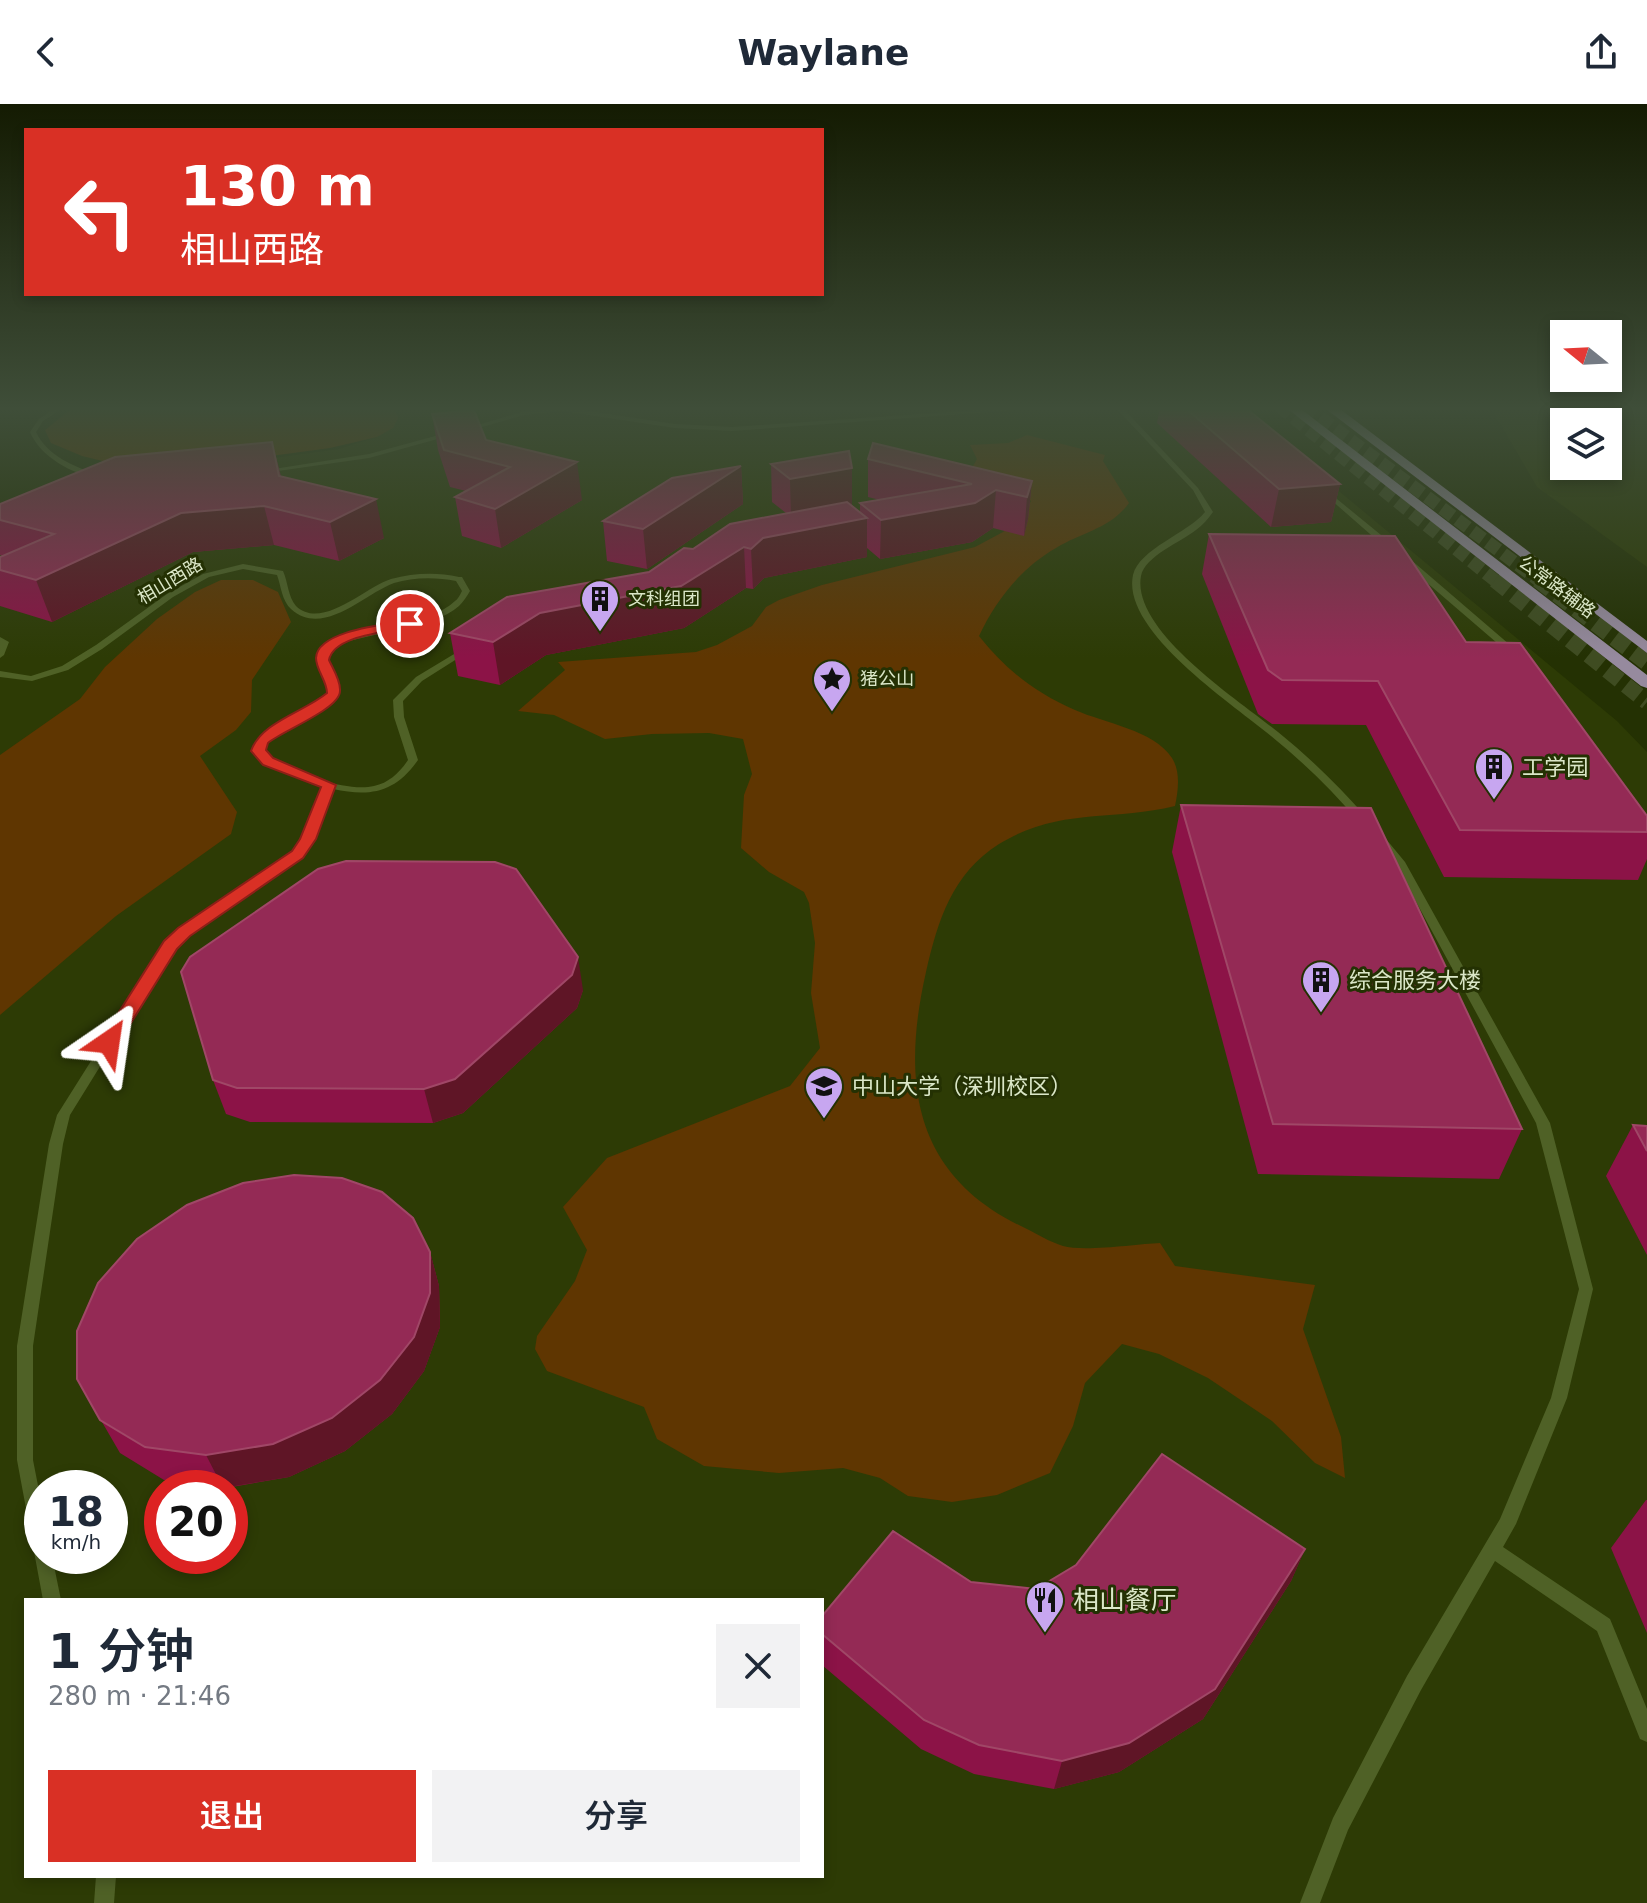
<!DOCTYPE html>
<html lang="zh">
<meta charset="utf-8">
<style>
:root{--surface:#fff;--page:#f2f2f3;--text:#1f2937;--muted:#747a83;--accent:#d93025}
body{margin:0;font-family:"DejaVu Sans","Noto Sans SC",sans-serif;background:var(--page);color:var(--text);height:100vh;display:flex;flex-direction:column;font-size:30px;white-space:nowrap}
*{box-sizing:border-box;margin:0}
p{font-size:26px;color:var(--muted)}
.icon{flex:none;width:44px;height:44px;fill:none;stroke:currentColor;stroke-width:2;stroke-linecap:round;stroke-linejoin:round}
.map{position:relative;flex:1;overflow:hidden}
.details{position:absolute;left:24px;top:1494px;width:800px;height:280px;display:flex;flex-direction:column;background:var(--surface);border-radius:0px;box-shadow:0 4px 12px #0003}
.details>*{flex:none}
.top-card{position:absolute;left:24px;top:24px;width:800px;height:168px;border-radius:0px;box-shadow:0 4px 12px #0003;background:#d93025;color:#fff;overflow:hidden}
.needle{width:52px;rotate:288deg}
.fabs{position:absolute;left:1550px;top:216px;display:grid;gap:16px}
.fabs a{display:grid;place-items:center;width:72px;height:72px;border-radius:0px;background:var(--surface);box-shadow:0 4px 12px #0003;font-size:40px}
.speed{position:absolute;left:24px;top:1366px;display:flex;gap:16px;font-size:40px;font-weight:700;text-align:center}
.speed>*{display:grid;place-content:center;width:104px;height:104px;border-radius:50%;background:var(--surface);box-shadow:0 4px 12px #0003;line-height:1}
.speed small{font-size:20px;font-weight:400}
.speed .limit{border:12px solid #d22;background:#fff;color:#111}
.pin{position:absolute;display:grid;place-items:center;width:68px;height:68px;color:#fff;margin:-34px;border:4px solid #fff;border-radius:50%;box-shadow:0 2px 8px #0007}
.me{position:absolute;width:88px;margin:-44px;rotate:32deg;stroke-linejoin:round;filter:drop-shadow(0 0 6px #0008)}
.turn{display:flex;align-items:center;gap:28px;height:168px;padding:0 24px;font-size:36px}
.turn .icon{width:104px;height:104px;stroke-width:2.5}
.turn b{display:block;font-size:56px;line-height:68px}
.round{display:grid;place-items:center;flex:none;width:84px;height:84px;border-radius:0px;background:var(--page)}
.head{display:flex;align-items:center;justify-content:space-between;height:136px;padding:0 24px}
h1{font-size:48px;font-weight:600;line-height:60px}
.action{display:flex;gap:16px;margin-top:auto;padding:16px 24px}
.action a{flex:1;height:92px;border-radius:0px;background:var(--accent);color:#fff;font-size:32px;font-weight:600;line-height:92px;text-align:center}
.action a+a{background:var(--page);color:var(--text)}
header{display:flex;justify-content:space-between;align-items:center;height:104px;padding:0 24px;background:var(--surface);font-size:36px;font-weight:600}
.map>svg:first-child{display:block}
</style>
<header><svg class="icon" aria-label="back" viewBox="0 0 24 24"><path d="M15 5l-7 7 7 7"/></svg>Waylane<svg class="icon" aria-label="share" viewBox="0 0 24 24"><path d="M12 15V3M7 8l5-5 5 5M5 13v7h14v-7"/></svg></header>
<div class="map">
<svg width="1647" height="1799" viewBox="0 0 1647 1799">
<rect width="100%" height="100%" fill="#243103"/>
<path fill="#2d3b05" fill-rule="evenodd" d="M383,302H1236L1617,617L1647,648V1799H0V414L223,361L339,345L377,333ZM42,1384H110V1452H42ZM162,1384H230V1452H162ZM26,1496H822V1772H26Z
M1490,302H1647V463L1537,383ZM1564,318H1608V362H1564Z"/>
<path fill="#5f3601" d="M75,302H394L398,314L393,324L377,333L330,344L256,354L136,365L82,352L51,339L45,326Z
M1027,331L1105,351L1103,357L1129,399C1110,425 1082,428 1056,444C1021,464 996,496 979,532C1005,565 1035,589 1075,606C1104,619 1154,626 1172,654C1181,668 1178,688 1175,702C1110,718 1060,703 999,740C952,770 938,816 926,868C901,978 913,1072 1025,1124C1037,1130 1050,1138 1063,1142C1084,1148 1137,1140 1160,1139L1175,1162L1315,1181L1303,1225L1341,1333L1345,1374L1315,1359L1272,1317L1208,1274L1159,1250L1122,1240L1085,1279L1073,1322L1050,1369L997,1391L952,1398L908,1392L880,1374L843,1364L779,1369L704,1362L657,1335L644,1303L547,1267L535,1245L537,1232L575,1177L587,1146L563,1103L607,1054L790,982L820,944L811,889L815,839L809,799L804,788L769,768L741,744L744,691L752,670L743,635L709,629L652,630L605,635L554,611L518,607L565,566L558,558L696,548L717,541L752,522L766,503L779,496L822,481L975,443L1003,428L1023,411L1031,397L1017,387L969,369L977,355L970,341L1008,339Z
M221,476H253L278,488L291,518L252,576L251,608L236,626L200,652L237,708L231,730L116,812L0,911V651L80,595L105,563L157,515L195,488Z"/>
<g fill="none" stroke-linecap="round" stroke-linejoin="round">
<path stroke="#3f4c21" stroke-width="13" stroke-dasharray="13 6" stroke-linecap="butt" d="M1279,302L1497,478
M1305,302L1541,478"/>
<path stroke="#3f4c21" stroke-width="16" stroke-dasharray="16 8" stroke-linecap="butt" d="M1495,476L1647,598
M1538,476L1647,559"/>
<path fill="#4f6126" fill-rule="evenodd" d="M58,302H66L43,317L36,328C47,352 74,362 97,371V373C72,371 40,352 30,328L39,315Z
M1037,302H1071L732,327L675,324L562,307L524,311L468,327L465,325L524,307L562,303L675,320L732,323Z
M1114,302H1121L1198,384L1213,408C1208,415 1203,421 1196,426C1181,438 1145,452 1141,472C1131,527 1240,597 1278,628C1309,653 1339,682 1366,713V717H1358C1332,686 1303,658 1271,632C1234,601 1121,527 1133,471C1139,445 1188,429 1205,408L1193,386Z
M450,328L453,330L452,331L369,354L264,369L261,367L369,350Z
M1322,386H1326L1392,440V444H1386L1322,388Z
M1404,455H1410L1517,547V551H1511L1404,459Z
M243,460L283,467C288,478 288,493 296,502C322,527 365,483 391,475C414,469 436,468 459,473H462L470,487C467,492 463,498 459,502C432,526 370,528 334,542L327,556L338,584V591L318,608L266,639L263,646C286,666 344,689 374,682C389,679 400,668 408,656L394,613L393,596L416,573L464,544L471,546L422,577L403,597L404,613L418,656C395,689 370,693 333,685L313,735L301,752L188,830L174,843L70,1011L63,1040L33,1242V1356L42,1402V1452H52L61,1496H43L17,1356V1242L49,1040L57,1011L166,838L180,826L293,748L303,735L324,682L276,665L253,647L259,635L312,604L329,590L330,584L319,556L328,538C362,525 431,521 455,497C458,495 460,491 462,487L456,477C436,473 413,473 394,479C364,490 323,534 291,505C282,497 281,482 277,471L243,465L209,473L173,493L102,545L68,566L32,577L0,573V567L31,572L62,562L96,541L167,490L203,470Z
M0,533L9,538L4,551L0,554Z
M1382,734L1386,735L1405,758L1550,1019L1593,1185L1567,1294L1516,1420L1503,1443L1610,1515L1647,1605V1638L1640,1635L1597,1527L1495,1457L1421,1586L1348,1726L1320,1799H1300L1333,1714L1407,1572L1500,1415L1551,1294L1579,1185L1536,1019L1395,759L1377,737Z
M96,1772H116L114,1799H94Z"/>
<path fill="#968a9e" fill-rule="evenodd" d="M1284,302H1297L1647,571V584L1641,582Z
M1322,302H1336L1647,537V549Z"/>
</g>
<path fill="#8c1347" d="M1160,302H1243L1340,380L1331,418L1271,423L1157,319Z
M432,310L582,396L501,444L462,432L455,393L466,387L450,383L438,346Z
M272,338L281,372L384,434L339,457L274,441L193,448L52,518L0,502V453L3,452L0,451V400Z
M868,355L1032,377L1028,415L1024,432L993,424L972,438L880,455L867,444V453L764,474L753,485L746,484L684,524L546,551L500,581L458,572L450,529L649,468L693,445L786,409L772,398L771,360L852,402L860,408V399L880,396L868,393Z
M741,362L743,400L647,465L607,457L603,417Z
M1209,430L1466,538L1647,712V755L1638,776L1444,773L1366,621L1272,620L1258,610L1202,470Z
M1181,701L1522,1025L1499,1075L1258,1070L1172,748Z
M583,886L577,904L463,1009L433,1019L250,1018L226,1010L213,976Z
M1633,1021L1647,1022V1151L1606,1072Z
M430,1148L439,1182L440,1223L424,1267L392,1310L345,1347L289,1373L226,1384L164,1376L120,1349L77,1275Z
M1646,1396H1647V1529L1611,1444Z
M1305,1445L1291,1477L1203,1615L1119,1668L1054,1685L974,1670L921,1645L822,1561V1512L971,1478L1036,1485Z"/>
<path fill="#5f1526" d="M577,358L582,396L501,444L495,405Z
M741,362L743,400L647,465L643,425Z
M852,364V402L791,413L790,375Z
M1032,377L1028,415L1024,432L1027,393Z
M1340,380L1331,418L1271,423L1279,385Z
M996,386L993,424L972,438L880,455L881,416Z
M376,395L384,434L339,457L330,418Z
M264,402L274,441L193,448L52,518L36,476L181,409Z
M867,414V453L764,474L753,485L751,445L763,434Z
M744,443L746,484L684,524L546,551L500,581L493,538L540,509Z
M578,853L583,886L577,904L463,1009L433,1019L424,985Z
M430,1148L439,1182L440,1223L424,1267L392,1310L345,1347L289,1373L223,1384L206,1351Z
M1305,1445L1291,1477L1203,1615L1119,1668L1054,1685L1062,1657Z"/>
<path fill="#942a55" stroke="#a04767" stroke-width="2" d="M1183,302H1243L1340,380L1279,385Z
M474,306L486,336L577,358L495,405L455,393L510,363L444,346L432,310Z
M272,338L279,372L376,395L330,418L264,402L181,409L36,476L0,466V453L54,430L0,416V400L115,353Z
M873,339L1032,377L1027,393L996,386L975,399L881,416L860,399L972,380L868,355Z
M849,347L852,364L790,375L771,360Z
M741,362L643,425L603,417L672,374Z
M847,398L867,414L763,434L751,445L744,443L681,482L540,509L493,538L450,529L507,493L649,468L684,444L693,445L730,420Z
M1209,430L1395,432L1466,538L1520,539L1647,712V728L1460,726L1378,577L1282,576L1268,566Z
M1181,701L1371,704L1522,1025L1273,1020Z
M346,757L495,758L516,765L578,853L572,871L455,975L424,985L237,984L213,976L181,868L190,853L318,765Z
M1633,1021L1647,1022V1047Z
M294,1071L342,1074L382,1088L413,1114L430,1148V1189L414,1233L380,1276L332,1314L273,1340L206,1351L145,1343L100,1316L77,1275V1227L98,1179L137,1135L187,1101L243,1079Z
M1162,1350L1305,1445L1215,1585L1129,1639L1062,1657L979,1641L924,1616L822,1530V1512L893,1427L971,1478L1036,1485L1076,1461Z"/>
<linearGradient id="sky" x2="0" y2="1"><stop stop-color="#141b02"/><stop offset="0.55" stop-color="#3f4e39"/><stop offset="1" stop-color="#3f4e39" stop-opacity="0"/></linearGradient>
<rect width="1647" height="554" fill="url(#sky)"/>
<path fill="#d93025" stroke="#8d1f18" stroke-width="2" d="M410,516L416,520L414,522C392,528 334,530 329,556C333,565 341,577 340,587C340,605 282,627 268,639L266,646L273,654L336,681L316,735L303,754L190,832L177,845L116,943H103L100,938L164,837L178,824L292,747L300,735L321,683L263,661L251,647C261,618 304,608 327,589C327,577 316,566 316,554C317,526 389,520 410,516Z"/>
<defs>
<g id="building-pin" transform="scale(2)"><path d="M0 17L-7.5 6A9.5 9.5 0 1 1 7.5 6Z" fill="#c7a6f0" stroke="#243103"/><path d="M-4-6H4V6H1V3H-1V6H-4ZM-2.5-4.3h1.7v1.8h-1.7ZM.8-4.3h1.7v1.8H.8ZM-2.5-1h1.7V.8h-1.7ZM.8-1h1.7V.8H.8Z" fill="#111"/></g>
<g id="sight-pin" transform="scale(2)"><path d="M0 17L-7.5 6A9.5 9.5 0 1 1 7.5 6Z" fill="#c7a6f0" stroke="#243103"/><path d="M0-6L1.8-2.2L6-1.7L2.9 1.2L3.7 5.4L0 3.3L-3.7 5.4L-2.9 1.2L-6-1.7L-1.8-2.2Z" fill="#111"/></g>
<g id="university-pin" transform="scale(2)"><path d="M0 17L-7.5 6A9.5 9.5 0 1 1 7.5 6Z" fill="#c7a6f0" stroke="#243103"/><path d="M0-5L7-2L0 1L-7-2ZM-4 1L0 2.5L4 1V4Q0 6-4 4Z" fill="#111"/></g>
<g id="restaurant-pin" transform="scale(2)"><path d="M0 17L-7.5 6A9.5 9.5 0 1 1 7.5 6Z" fill="#c7a6f0" stroke="#243103"/><path d="M-5-6h1v4h1v-4h1v4h1v-4h1v5L-1.5 .5V6h-2V.5L-5-1ZM5-6V6H3V1.5H1.5Q1.5-4 5-6Z" fill="#111"/></g>
</defs>
<g fill-rule="evenodd">
<use href="#building-pin" x="600" y="495"/>
<use href="#sight-pin" x="832" y="575"/>
<use href="#building-pin" x="1494" y="663"/>
<use href="#building-pin" x="1321" y="876"/>
<use href="#university-pin" x="824" y="982"/>
<use href="#restaurant-pin" x="1045" y="1496"/>
</g>
<g text-anchor="middle" stroke-width="6" stroke-linejoin="round" paint-order="stroke">
<g font-size="18" fill="#dbe7c8" stroke="#243103">
<text transform="translate(170 477) rotate(-31)" y="6">相山西路</text>
<text transform="translate(1557 483) rotate(37)" y="6">公常路辅路</text>
</g>
<g font-size="18" fill="#dbe7c8" stroke="#243103" text-anchor="start">
<text x="628" y="501">文科组团</text>
<text x="860" y="581">猪公山</text>
</g>
<g font-size="22" fill="#dbe7c8" stroke="#243103" text-anchor="start">
<text x="1522" y="671">工学园</text>
<text x="1349" y="884">综合服务大楼</text>
<text x="852" y="990">中山大学（深圳校区）</text>
</g>
<g font-size="26" fill="#dbe7c8" stroke="#243103" text-anchor="start">
<text x="1073" y="1505">相山餐厅</text>
</g>
</g>
</svg>
<div class="fabs">
<a><svg class="needle" viewBox="-14 -14 28 28"><path d="M0-13l5 13h-10z" fill="#e53935"/><path d="M0 13l5-13h-10z" fill="#747a83"/></svg></a>
<a><svg class="icon" aria-label="layers" viewBox="0 0 24 24"><path d="M12 4l9 5-9 5-9-5zM3 14l9 5 9-5"/></svg></a>
</div>
<div class="speed"><div>18<small>km/h</small></div><div class="limit">20</div></div>
<div class="pin" style="left:410px;top:520px;background:#d93025"><svg class="icon" aria-label="arrive" viewBox="0 0 24 24"><path d="M6 21V4h12l-3 4 3 4H6"/></svg></div>
<svg class="me" style="left:109px;top:938px" viewBox="-20 -20 40 40"><path d="M0-17L14 15 0 8-14 15z" fill="#d93025" stroke="#fff" stroke-width="4"/></svg>
<div class="top-card">
<div class="turn"><svg class="icon" aria-label="left" viewBox="0 0 24 24"><path d="M17 20v-9H6M10 6l-5 5 5 5"/></svg><div><b>130 m</b>相山西路</div></div>
</div>
<section class="details">
<div class="head"><div><h1>1 分钟</h1><p>280 m · 21:46</p></div><a class="round"><svg class="icon" aria-label="close" viewBox="0 0 24 24"><path d="M6 6l12 12M18 6L6 18"/></svg></a></div>
<div class="action"><a>退出</a><a>分享</a></div>
</section>
</div>
